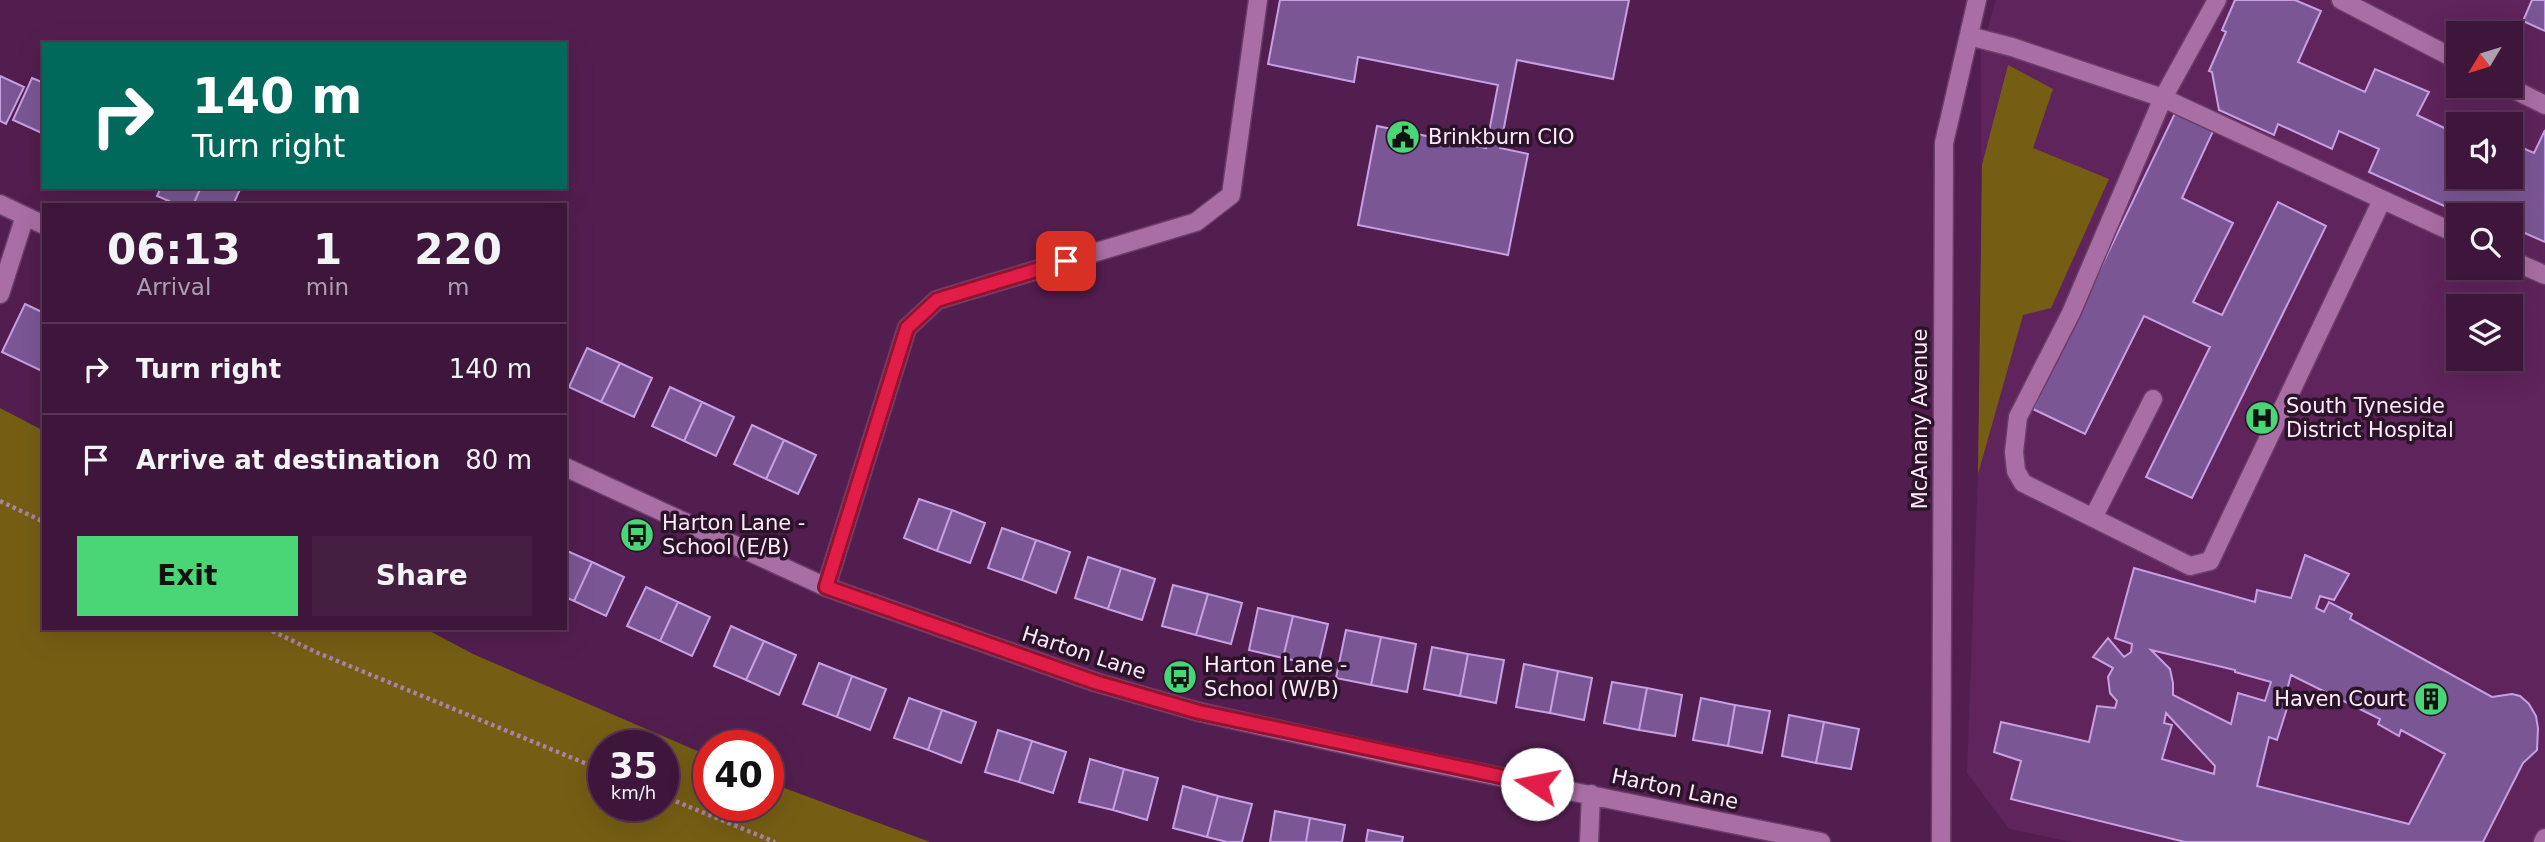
<!DOCTYPE html>
<style>
:root{--surface:#3e163b;--page:#451f42;--text:#f1f3f6;--muted:#ad9faf;--line:#573555;--accent:#4ad677}
body{margin:0;font-family:"DejaVu Sans",sans-serif;background:var(--page);color:var(--text);height:100vh;display:flex;flex-direction:column;font-size:26px;white-space:nowrap}
*{box-sizing:border-box;margin:0}
p{font-size:23px;color:var(--muted)}
.icon{flex:none;width:38px;height:38px;fill:none;stroke:currentColor;stroke-width:2;stroke-linecap:round;stroke-linejoin:round}
.map{position:relative;flex:1;overflow:hidden}
.panel{position:absolute;left:42px;top:203px;width:525px;height:427px;display:flex;flex-direction:column;background:var(--surface);border-radius:0px;box-shadow:0 7px 28px #0002,0 0 0 2px var(--line)}
.panel>*{flex:none}
.guide{position:absolute;left:42px;top:42px;width:525px;height:147px;border-radius:0px;box-shadow:0 7px 28px #0002,0 0 0 2px var(--line);background:#00695c;color:#fff;overflow:hidden}
.needle{width:46px;rotate:232deg}
.controls{position:absolute;left:2446px;top:21px;display:grid;gap:14px}
.controls a{display:grid;place-items:center;width:77px;height:77px;border-radius:0px;background:var(--surface);box-shadow:0 7px 28px #0002,0 0 0 2px var(--line);font-size:35px}
.speed{position:absolute;left:588px;top:730px;display:flex;gap:14px;font-size:35px;font-weight:700;text-align:center}
.speed>*{display:grid;place-content:center;width:91px;height:91px;border-radius:50%;background:var(--surface);box-shadow:0 7px 28px #0002,0 0 0 2px var(--line);line-height:1}
.speed small{font-size:18px;font-weight:400}
.speed .limit{border:10px solid #d22;background:#fff;color:#111}
.pin{position:absolute;display:grid;place-items:center;width:60px;height:60px;color:#fff;margin:-30px;border-radius:14px;box-shadow:0 4px 10px #0006}
.me{position:absolute;width:77px;margin:-38px;rotate:281deg;stroke-linejoin:round;filter:drop-shadow(0 0 5px #0008)}
.turn{display:flex;align-items:center;gap:24px;height:147px;padding:0 35px;font-size:32px}
.turn .icon{width:91px;height:91px;stroke-width:2.5}
.turn b{display:block;font-size:49px;line-height:60px}
.eta{display:flex;justify-content:space-evenly;align-items:center;height:119px;text-align:center}
.eta b{font-size:42px;font-weight:800;line-height:49px}
.cta{display:flex;gap:14px;margin-top:auto;padding:14px 35px}
.cta a{flex:1;height:80px;border-radius:0px;background:var(--accent);color:#111;font-size:28px;font-weight:800;line-height:80px;text-align:center}
.cta a+a{background:var(--page);color:var(--text)}
ul{padding:0;list-style:none}
li{display:flex;align-items:center;gap:21px;height:91px;padding:0 35px;border-top:2px solid var(--line)}
li div{flex:1}
li b{display:block;font-size:26px}
li em{font-style:normal}
.map>svg:first-child{display:block}
</style>
<div class="map">
<svg width="2545" height="842" viewBox="0 0 2545 842">
<rect width="100%" height="100%" fill="#521e4f"/>
<path fill="#5f245b" fill-rule="evenodd" d="M1996,0H2545V842H2073L2009,829L1967,773L1982,361L1981,51ZM2459,33H2511V86H2459ZM2459,124H2511V177H2459ZM2459,215H2511V268H2459ZM2459,306H2511V359H2459Z"/>
<path fill="#755e14" fill-rule="evenodd" d="M2008,65L2053,89L2033,148L2109,179L2051,308L2023,315L1978,474L1982,165Z
M0,408L44,431V628H424L473,654L709,756V805H768V782L930,842H0ZM604,746H663V805H604Z"/>
<path fill="#7b5695" stroke="#c79fe3" stroke-width="2" fill-rule="evenodd" d="M1280,0H1629L1613,79L1517,60L1500,148L1528,154L1508,255L1358,225L1377,126L1486,148L1498,85L1358,57L1354,82L1268,64Z
M2235,0H2295L2321,11L2298,62L2365,92L2375,69L2429,92L2417,115L2459,135V177H2511V143L2534,153L2545,130V242L2511,227V215H2505L2508,209L2502,207L2499,215H2464L2369,172L2379,149L2339,131L2332,149L2278,124L2274,135L2219,110L2212,72L2209,71L2226,32L2222,30Z
M2532,0H2545V31L2523,21Z
M0,76L24,87L6,124L0,121Z
M32,78L44,83V134L13,120Z
M2177,109L2215,127L2182,198L2233,223L2193,302L2222,315L2278,202L2326,226L2192,498L2146,477L2210,347L2144,316L2085,434L2033,409Z
M161,187H201L193,205H178L157,196Z
M201,187H241L233,205H193Z
M25,304L44,313V372L2,352Z
M587,348L620,363L601,402L569,387Z
M620,363L652,378L634,417L601,402Z
M670,387L702,402L684,441L652,426Z
M702,402L734,417L716,456L684,441Z
M752,425L784,440L766,479L734,464Z
M784,440L816,455L798,494L766,479Z
M919,499L952,510L937,551L904,538Z
M952,510L985,523L970,563L937,551Z
M1002,528L1036,540L1022,580L988,568Z
M1036,540L1070,552L1056,593L1022,580Z
M565,550L592,562L574,601L565,597Z
M2305,555L2349,574L2334,600L2320,596L2316,608L2324,612L2329,602L2352,614L2350,619L2492,697L2512,694L2520,696L2529,704L2536,716L2538,728L2537,750L2523,763L2483,842H2185L2011,799L2021,761L1994,752L2001,722L2089,742L2097,706L2115,708L2117,701L2110,693L2108,677L2113,668L2093,657L2108,638L2124,657L2131,652L2132,644L2115,638L2134,568L2255,602L2257,590L2291,598ZM2151,650L2235,670V672L2271,682L2265,701L2238,693L2231,724L2173,695V683L2170,669ZM2291,675L2380,719L2378,724L2399,736L2401,730L2445,754L2409,824L2257,786L2269,737L2277,740L2288,705H2283ZM2166,713L2215,766L2214,774L2162,759L2172,725L2164,723Z
M1088,557L1121,568L1108,609L1075,598Z
M592,562L624,577L606,616L574,601Z
M1121,568L1155,579L1142,620L1108,609Z
M1173,585L1208,594L1196,635L1162,626Z
M646,587L678,602L660,641L627,626Z
M1208,594L1242,603L1231,644L1196,635Z
M678,602L710,617L692,656L660,641Z
M1258,608L1293,616L1283,658L1249,650Z
M1293,616L1328,624L1318,666L1283,658Z
M731,626L764,641L746,680L714,666Z
M1346,630L1381,637L1371,685L1336,678Z
M1381,637L1416,644L1407,692L1371,685Z
M764,641L796,655L779,695L746,680Z
M1432,647L1468,654L1460,696L1424,689Z
M1468,654L1504,660L1496,703L1460,696Z
M819,663L852,676L837,717L803,704Z
M1524,664L1558,671L1550,713L1516,707Z
M1558,671L1592,678L1584,720L1550,713Z
M852,676L886,689L870,730L837,717Z
M1612,682L1647,688L1639,730L1604,723Z
M1647,688L1682,695L1675,736L1639,730Z
M909,698L942,710L928,750L894,738Z
M1701,698L1735,705L1728,746L1693,740Z
M1735,705L1770,711L1762,753L1728,746Z
M942,710L976,722L961,763L928,750Z
M1789,715L1824,722L1816,763L1782,756Z
M1824,722L1859,729L1851,769L1816,763Z
M998,730L1032,741L1019,782L985,772Z
M1032,741L1066,752L1053,793L1019,782Z
M1090,759L1124,769L1113,810L1079,802Z
M1124,769L1158,778L1147,820L1113,810Z
M1183,786L1218,796L1207,837L1173,828Z
M1218,796L1252,804L1242,842H1227L1207,837Z
M1275,811L1310,818L1306,842H1270Z
M1310,818L1345,825L1342,842H1306Z
M1368,830L1403,837L1402,842H1366Z"/>
<g fill="none" stroke-linecap="round" stroke-linejoin="round">
<g stroke="#6a3e68" stroke-width="21">
<path id="minor" d="M2217,0L2163,98L2071,313L2018,417L2014,452L2016,471L2023,483L2190,566L2210,561L2382,200
M2341,0L2459,61
M1969,36L2012,47L2163,98L2459,235
M2507,86L2545,105
M0,204L44,225
M2511,260L2545,275
M0,294L25,216
M565,467L826,587L1095,682L1199,712L1402,757L1821,842
M2093,518L2153,399
M826,587L907,328L937,300L1196,222L1231,195L1258,0
M1589,842L1591,794
M1941,842L1944,143L1977,0
M2543,842L2545,838"/>
</g>
<path stroke="#a884a5" stroke-width="4.5" stroke-dasharray="3.5 3.5" stroke-linecap="butt" d="M0,501L44,522
M266,628L318,653L604,771
M663,796L775,842"/>
<use href="#minor" stroke="#a96ea3" stroke-width="18"/>
</g>
<g fill="none" stroke-linecap="round" stroke-linejoin="round">
<g stroke="#92132f" stroke-width="18">
<path id="route" d="M1066,261L937,300L907,328L826,587L1095,682L1199,712L1537,784"/>
</g>
<use href="#route" stroke="#e11d48" stroke-width="12"/>
</g>
<defs>
<g id="civic-disc" transform="scale(1.75)"><circle r="9.5" fill="#4ad677" stroke="#2b1429"/><path d="M-.6-6.5H3V-4.5H.6V-3L4-1V1h2V6H-6V1h2V-1L-.6-3ZM-1.2 2.5V6h2.4V2.5Z" fill="#111"/></g>
<g id="hospital-disc" transform="scale(1.75)"><circle r="9.5" fill="#4ad677" stroke="#2b1429"/><path d="M-5-5h3v3.5h4V-5h3V5h-3V1.5h-4V5h-3Z" fill="#111"/></g>
<g id="bus-disc" transform="scale(1.75)"><circle r="9.5" fill="#4ad677" stroke="#2b1429"/><path d="M-5-6H5V4H4V6H2V4H-2V6H-4V4H-5ZM-3.5-4V0h7V-4ZM-3.5 1.2v1.5H-2V1.2ZM2 1.2v1.5H3.5V1.2Z" fill="#111"/></g>
<g id="building-disc" transform="scale(1.75)"><circle r="9.5" fill="#4ad677" stroke="#2b1429"/><path d="M-4-6H4V6H1V3H-1V6H-4ZM-2.5-4.3h1.7v1.8h-1.7ZM.8-4.3h1.7v1.8H.8ZM-2.5-1h1.7V.8h-1.7ZM.8-1h1.7V.8H.8Z" fill="#111"/></g>
</defs>
<g fill-rule="evenodd">
<use href="#civic-disc" x="1403" y="137"/>
<use href="#hospital-disc" x="2262" y="418"/>
<use href="#bus-disc" x="637" y="535"/>
<use href="#bus-disc" x="1180" y="677"/>
<use href="#building-disc" x="2431" y="699"/>
</g>
<g text-anchor="middle" stroke-width="7" stroke-linejoin="round" paint-order="stroke">
<g font-size="21" fill="#feeafb" stroke="#2b1429" text-anchor="start">
<text x="1428" y="144">Brinkburn CIO</text>
<text x="2286" y="413">South Tyneside<tspan x="2286" dy="24">District Hospital</tspan></text>
<text x="662" y="530">Harton Lane -<tspan x="662" dy="24">School (E/B)</tspan></text>
<text x="1204" y="672">Harton Lane -<tspan x="1204" dy="24">School (W/B)</tspan></text>
<text x="2406" y="706" text-anchor="end">Haven Court</text>
</g>
<g font-size="21" fill="#feeafb" stroke="#2b1429">
<text transform="translate(1920 419) rotate(-90)" y="7">McAnany Avenue</text>
<text transform="translate(1084 653) rotate(18)" y="7">Harton Lane</text>
<text transform="translate(1675 789) rotate(12)" y="7">Harton Lane</text>
</g>
</g>
</svg>
<div class="controls">
<a><svg class="needle" viewBox="-14 -14 28 28"><path d="M0-13l5 13h-10z" fill="#e53935"/><path d="M0 13l5-13h-10z" fill="#ad9faf"/></svg></a>
<a><svg class="icon" aria-label="sound" viewBox="0 0 24 24"><path d="M4 9h4l5-4v14l-5-4H4zM17 9q2 3 0 6"/></svg></a>
<a><svg class="icon" aria-label="search" viewBox="0 0 24 24"><circle cx="10" cy="10" r="6"/><path d="M15 15l6 6"/></svg></a>
<a><svg class="icon" aria-label="layers" viewBox="0 0 24 24"><path d="M12 4l9 5-9 5-9-5zM3 14l9 5 9-5"/></svg></a>
</div>
<div class="speed"><div>35<small>km/h</small></div><div class="limit">40</div></div>
<div class="pin" style="left:1066px;top:261px;background:#d93025"><svg class="icon" aria-label="arrive" viewBox="0 0 24 24"><path d="M6 21V4h12l-3 4 3 4H6"/></svg></div>
<svg class="me" style="left:1537px;top:784px" viewBox="-20 -20 40 40"><circle r="19" fill="#fff"/><path d="M0-13L10 11 0 6-10 11z" fill="#e11d48"/></svg>
<div class="guide">
<div class="turn"><svg class="icon" aria-label="right" viewBox="0 0 24 24"><path d="M7 20v-9h11M14 6l5 5-5 5"/></svg><div><b>140 m</b>Turn right</div></div>
</div>
<section class="panel">
<div class="eta">
<div><b>06:13</b><p>Arrival</p></div>
<div><b>1</b><p>min</p></div>
<div><b>220</b><p>m</p></div>
</div>
<ul>
<li><svg class="icon" aria-label="right" viewBox="0 0 24 24"><path d="M7 20v-9h11M14 6l5 5-5 5"/></svg><div><b>Turn right</b></div><em>140 m</em></li>
<li><svg class="icon" aria-label="arrive" viewBox="0 0 24 24"><path d="M6 21V4h12l-3 4 3 4H6"/></svg><div><b>Arrive at destination</b></div><em>80 m</em></li>
</ul>
<div class="cta"><a>Exit</a><a>Share</a></div>
</section>
</div>
